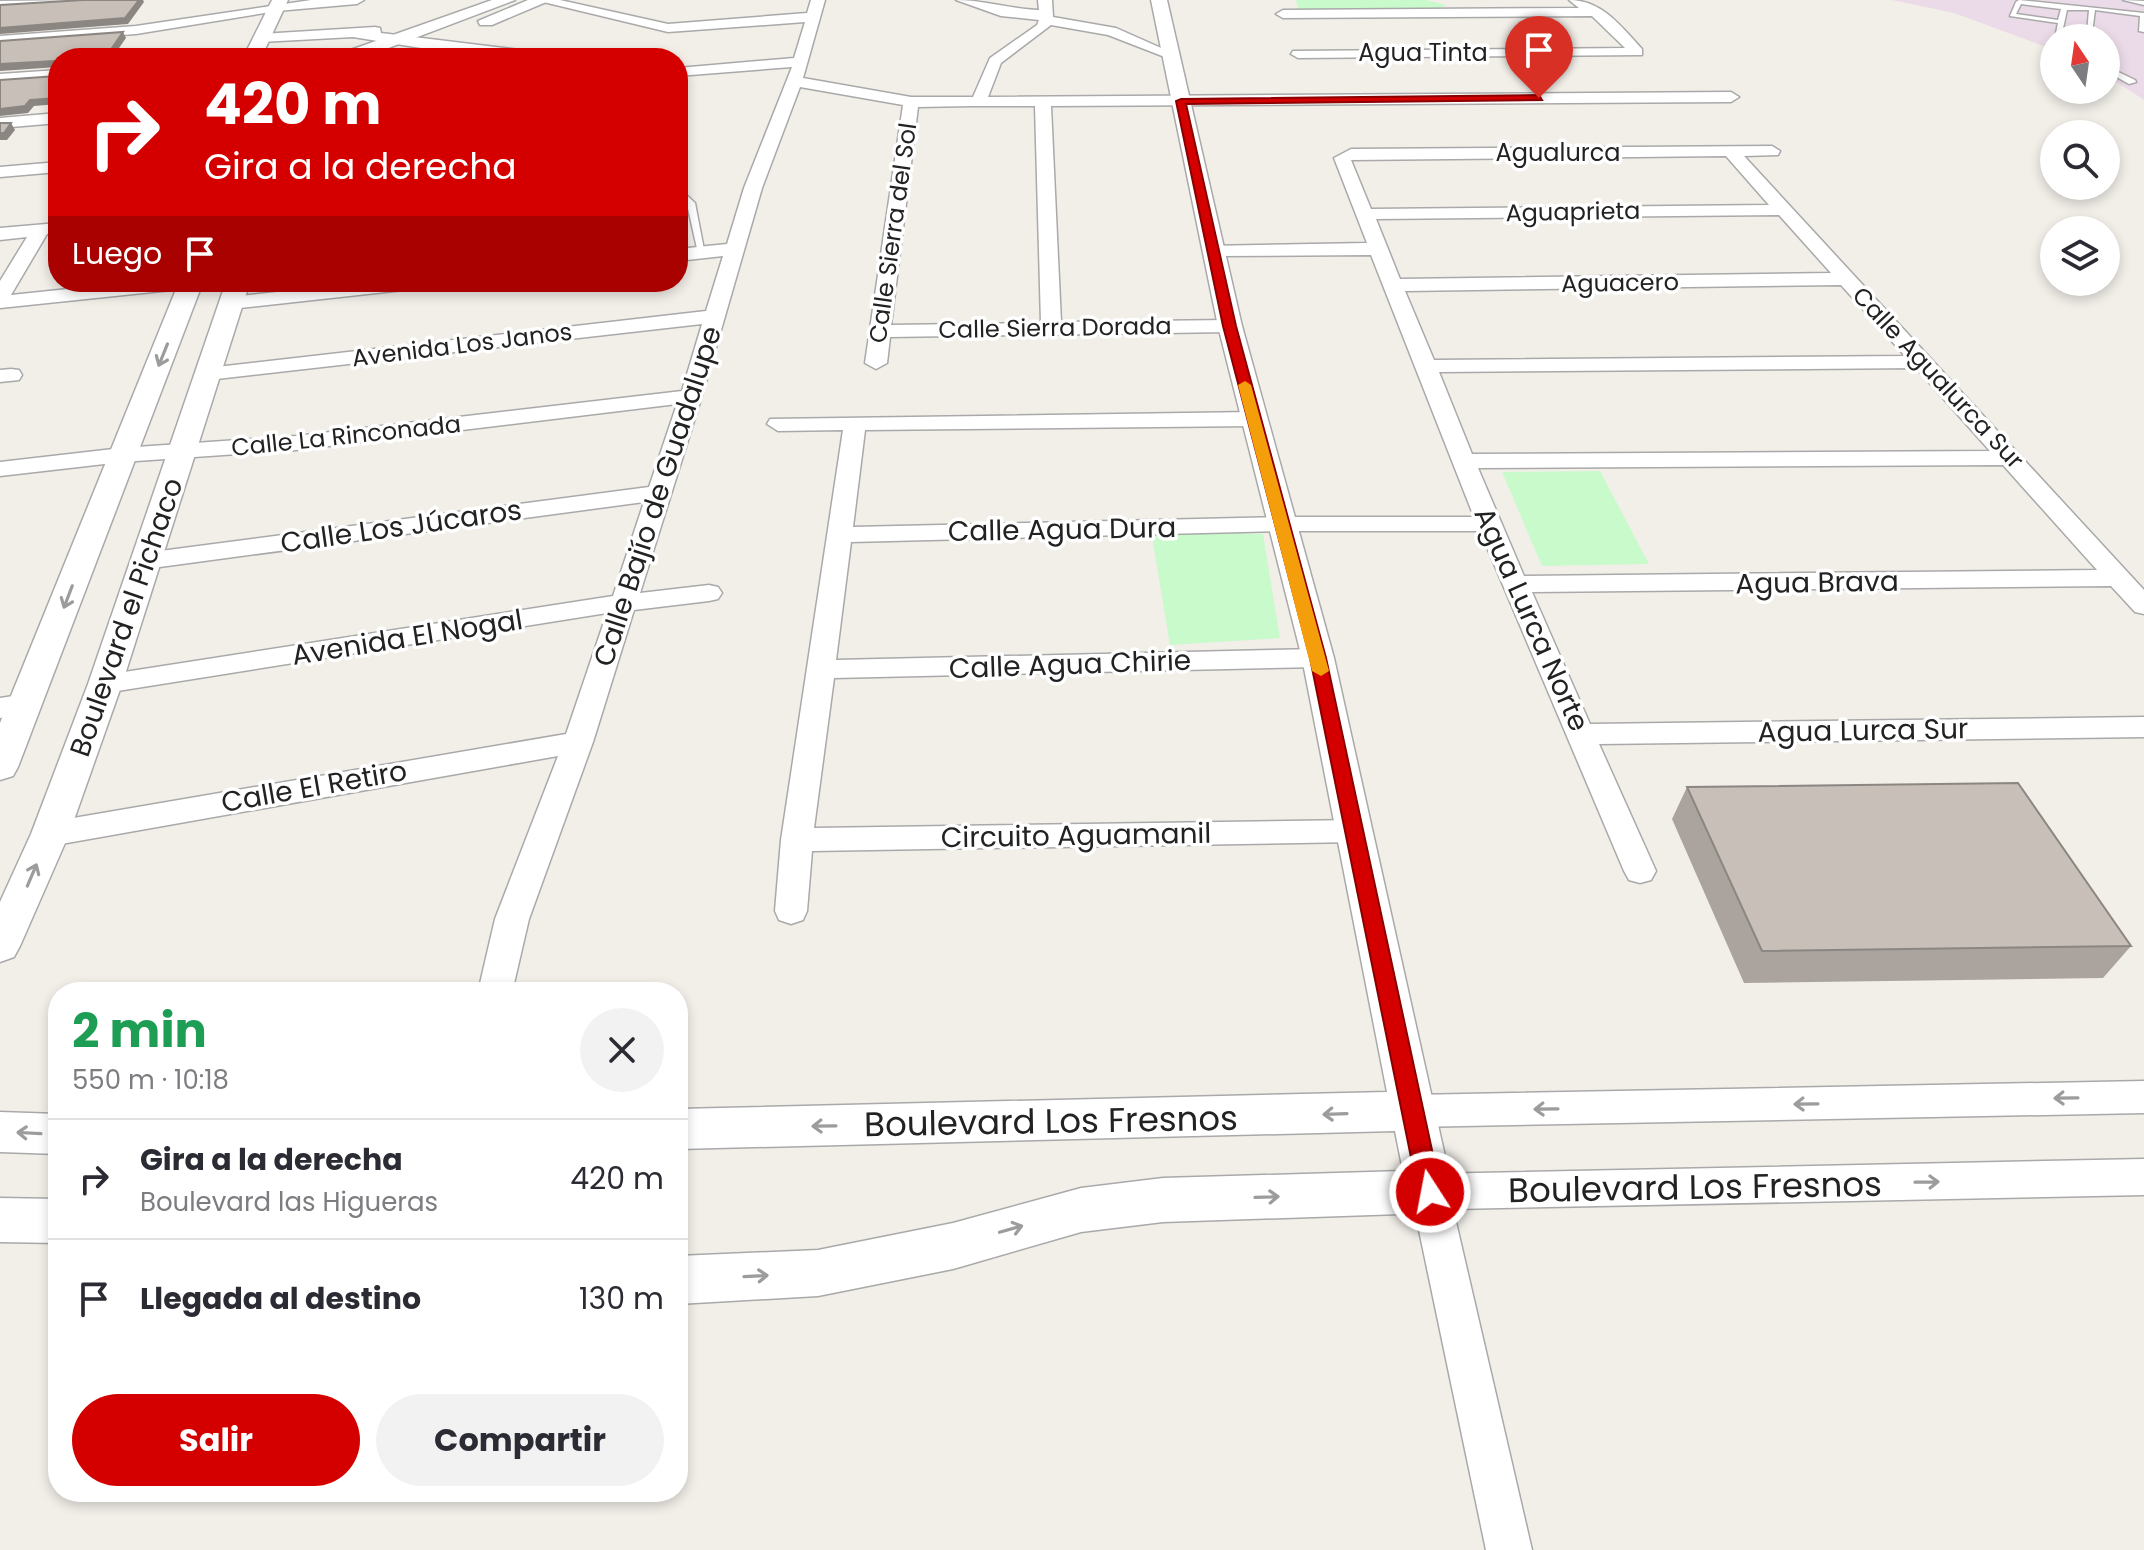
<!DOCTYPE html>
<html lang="es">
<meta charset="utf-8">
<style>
:root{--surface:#fff;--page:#f2f2f3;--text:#2b2b33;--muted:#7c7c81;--line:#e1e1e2;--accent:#d40000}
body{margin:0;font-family:Poppins,sans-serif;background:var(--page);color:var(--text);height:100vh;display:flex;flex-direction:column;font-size:30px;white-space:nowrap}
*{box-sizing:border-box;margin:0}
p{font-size:26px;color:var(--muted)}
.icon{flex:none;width:44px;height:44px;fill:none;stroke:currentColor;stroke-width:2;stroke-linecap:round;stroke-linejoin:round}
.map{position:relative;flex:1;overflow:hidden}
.side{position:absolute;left:48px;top:982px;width:640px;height:520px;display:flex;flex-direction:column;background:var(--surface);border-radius:32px;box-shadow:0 4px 12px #0003}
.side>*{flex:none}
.top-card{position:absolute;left:48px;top:48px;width:640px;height:244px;border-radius:32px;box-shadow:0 4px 12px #0003;background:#d40000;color:#fff;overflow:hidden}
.needle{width:52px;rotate:347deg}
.fabs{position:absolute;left:2040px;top:24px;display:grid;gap:16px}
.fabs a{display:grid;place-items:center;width:80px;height:80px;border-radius:50%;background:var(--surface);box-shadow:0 4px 12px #0003;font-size:40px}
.pin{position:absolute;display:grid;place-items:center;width:68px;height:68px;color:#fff;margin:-82px -34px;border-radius:50% 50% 50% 0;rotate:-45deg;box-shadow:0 0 8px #0007}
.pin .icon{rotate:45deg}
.me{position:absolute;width:88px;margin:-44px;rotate:349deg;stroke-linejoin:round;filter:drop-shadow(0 0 6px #0008)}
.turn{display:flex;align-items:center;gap:28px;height:168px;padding:0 24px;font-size:36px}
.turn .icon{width:104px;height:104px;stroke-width:2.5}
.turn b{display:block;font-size:56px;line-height:68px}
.then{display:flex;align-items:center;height:76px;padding:0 24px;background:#0003;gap:16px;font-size:30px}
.round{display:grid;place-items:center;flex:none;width:84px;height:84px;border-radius:42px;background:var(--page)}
.head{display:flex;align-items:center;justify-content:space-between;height:136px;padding:0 24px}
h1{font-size:48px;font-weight:700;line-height:60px;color:#1e9e55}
.button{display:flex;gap:16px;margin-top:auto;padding:16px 24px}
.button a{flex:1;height:92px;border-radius:48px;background:var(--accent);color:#fff;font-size:32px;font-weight:700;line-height:92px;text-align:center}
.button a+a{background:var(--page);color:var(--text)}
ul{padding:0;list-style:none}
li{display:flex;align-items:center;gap:24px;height:120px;padding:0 24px;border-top:2px solid var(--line)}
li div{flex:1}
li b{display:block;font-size:30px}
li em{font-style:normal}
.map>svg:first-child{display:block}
</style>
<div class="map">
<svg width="2144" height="1550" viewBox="0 0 2144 1550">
<rect width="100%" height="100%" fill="#f2efe9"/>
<path fill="#ebdbe8" d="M1892,0H2144V100L2106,75V38H2054V50L1954,13Z"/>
<path fill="#c8facc" d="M1296,0H1426L1446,5L1441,8L1298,9Z
M1600,471L1649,564L1542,566L1502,472Z
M1151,530L1263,534L1280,638L1170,645Z"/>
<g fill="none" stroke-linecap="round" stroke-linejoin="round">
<g stroke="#a9a9a9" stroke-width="3">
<path id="service" d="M2019,0L2144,13V32L2139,31L2140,16L2095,10L2092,33L2087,34L2089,10H2067L2061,38H2055L2058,23L2010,16L2016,2ZM2021,4L2061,9L2058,20L2016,14Z
M2123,0L2144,1V5Z
M2106,66L2135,80L2136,82L2129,84L2106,71Z
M678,187L695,203L705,255L698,253L687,204L678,194Z"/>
</g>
<g stroke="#a9a9a9" stroke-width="3">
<path id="minor" d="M87,0L80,4L0,9V1Z
M311,0H364L357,4L277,11L136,34L0,44V36L136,26Z
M535,0H560L668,24L807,13L811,0H825L803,78L911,97H973L990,58L1037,25L1039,20L1001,16L956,0C984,0 1010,9 1039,10L1038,0H1052L1053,17L1116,28L1177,55L1170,59L1108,35L1051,25L1001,63L988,97L1731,92L1739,97L1731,102L1051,106L1061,322L1230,320L1240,326L1230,332L890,337L887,363L876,369L865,363L903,105L800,87L762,188L702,396L640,593L709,585L718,587L722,593L718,599L709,601L634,610L593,742L529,919L512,992H478L495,919L558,756L50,846L39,842L34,834L39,826L50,822L566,734L607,613L105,693L95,691L91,684L95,677L105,675L613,596L644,502L145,569L136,566L132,561L136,556L145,553L649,487L677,404L296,450L122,462L0,476V462L122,448L296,436L682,391L702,324L208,380L197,374L208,368L706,311L723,256L678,261V249L727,244L744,188L792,67L678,76V68L794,58L805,22L668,32ZM972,106H1035L1041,323L891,325L918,107Z
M1569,0C1602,0 1621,26 1642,49V55L1298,58L1291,54L1293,51L1625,48L1592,16L1283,18L1276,14L1283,10L1579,8Z
M375,27L380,28L381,33L553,54L560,58H512L421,48L353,37L261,42L254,38L261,34Z
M58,70V80L0,84V74Z
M58,113V123L0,128V118Z
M1772,146L1780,151L1778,155L1744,156L2144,590V614L2135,612L2111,586L1532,592L1590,724L2144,717V737L1599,744L1656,871L1651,880L1640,883L1629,880L1624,871L1480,531H1283L851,542L836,660L1318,649L1328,652L1332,658L1328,664L1318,667L834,678L814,828L1356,820L1367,823L1372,831L1367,839L1356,842L812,851L807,911L803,920L791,924L779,920L775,911L781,840L843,430L778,431L767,424L770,419L1253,412L1264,419L1253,426L865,430L853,527L1283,517H1474L1371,255L1214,256L1207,254L1205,250L1207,246L1367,243L1334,158L1351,149ZM1726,156L1769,205L1371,209L1351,160ZM1779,215L1831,273L1400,279L1376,219ZM1841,285L1905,356L1434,360L1405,291ZM1916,368L1990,451L1472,454L1439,372ZM2003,465L2097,570L1524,576L1478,468Z
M58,162V172L0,177V167Z
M58,223V233L47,234L11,295L135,282H201L191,288L0,308V281L27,237L0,240V228Z
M369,282H432L422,288L231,309L221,303L231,297Z
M11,369L19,370L22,375L19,380L0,382V370Z
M26,694L36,697L40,704L36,711L0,718V698Z
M2144,1081V1113L1413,1127L1400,1123L1394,1111L1400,1099L1413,1095Z
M2144,1159V1195L1453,1209L1532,1550H1486L1411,1192L1416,1179L1430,1174Z"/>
</g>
<g stroke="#a9a9a9" stroke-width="3">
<path id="tertiary" d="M272,0H288L261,58H243Z
M492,0H515L362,58H336L339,54Z
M528,0H551L492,25H480L478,21Z
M1151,0H1167L1242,326L1334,658L1453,1192L1447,1207L1430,1213L1163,1222L1081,1232L953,1269L818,1296L678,1304V1256L818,1250L953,1223L1081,1188L1163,1178L1403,1171L1395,1131L678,1149V1109L1387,1092L1302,658L1218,326Z
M179,282H203L18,767L13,776L0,780V723Z
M226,282H250L122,684L69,834L20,946L14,957L0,962V902L31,834L88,684Z
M0,1112L58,1114V1154L0,1152Z
M0,1198L58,1199V1243L0,1242Z"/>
</g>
<use href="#service" fill="#fff" fill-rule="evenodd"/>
<use href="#minor" fill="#fff" fill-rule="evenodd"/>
<use href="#tertiary" fill="#fff" fill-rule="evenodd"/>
</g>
<path fill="#aba49e" d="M1687,787L2131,946L2103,978L1744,983L1672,819Z"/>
<path fill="#8b8681" d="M139,0H143L144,2L128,24L0,34V28Z
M123,32L126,38L112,58H105Z
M55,61L58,67L0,71V64Z
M58,98V104L34,106L28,113L0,116V109L30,100Z
M11,123L15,130L7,140H0V133Z"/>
<path fill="#c7bfb8" stroke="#8b8681" stroke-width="2" d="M83,0H139L125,18L0,28V5Z
M123,32L105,58H58V64L55,61L0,64V41Z
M58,64V98L30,100L25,106L0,109V80L57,76Z
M0,123H11L4,133H0Z
M2018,783L2131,946L1762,951L1687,787Z"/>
<defs><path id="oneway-shaft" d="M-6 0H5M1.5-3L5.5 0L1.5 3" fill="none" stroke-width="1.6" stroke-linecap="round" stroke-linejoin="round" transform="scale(2)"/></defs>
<g stroke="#9c9c9c">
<use href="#oneway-shaft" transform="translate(163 355) rotate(112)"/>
<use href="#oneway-shaft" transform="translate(68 597) rotate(111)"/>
<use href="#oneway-shaft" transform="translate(32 875) rotate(-67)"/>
<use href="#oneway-shaft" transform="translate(2066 1098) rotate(179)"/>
<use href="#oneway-shaft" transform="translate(1806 1104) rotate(179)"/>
<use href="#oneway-shaft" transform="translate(1546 1109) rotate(179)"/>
<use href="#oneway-shaft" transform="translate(1335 1114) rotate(178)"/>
<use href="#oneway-shaft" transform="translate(824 1126) rotate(179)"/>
<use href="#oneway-shaft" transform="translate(29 1133) rotate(-177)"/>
<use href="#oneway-shaft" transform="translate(1927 1182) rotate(-1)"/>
<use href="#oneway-shaft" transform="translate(1267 1197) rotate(-2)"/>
<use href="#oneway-shaft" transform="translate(1011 1229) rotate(-16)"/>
<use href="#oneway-shaft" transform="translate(756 1276) rotate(-3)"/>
</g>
<path fill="#d40000" stroke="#8a0000" stroke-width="2" d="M1539,95L1542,100L1186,104L1236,326L1326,658L1441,1192L1438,1200L1430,1203L1421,1200L1418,1192L1310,658L1223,326L1176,101L1181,99Z"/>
<path fill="#f59e0b" d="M1245,381L1251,385L1329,671L1321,676L1312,671L1238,385Z"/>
<g text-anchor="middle" stroke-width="7" stroke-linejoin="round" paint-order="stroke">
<g font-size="24" fill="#222" stroke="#fff">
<text x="1423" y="61">Agua Tinta</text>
<text x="1558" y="161">Agualurca</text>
<text transform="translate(1573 212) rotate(-1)" y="8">Aguaprieta</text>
<text transform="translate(893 233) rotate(-82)" y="8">Calle Sierra del Sol</text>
<text transform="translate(1620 283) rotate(-1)" y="8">Aguacero</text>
<text transform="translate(1055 328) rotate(-1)" y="8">Calle Sierra Dorada</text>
<text transform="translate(462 345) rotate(-7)" y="8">Avenida Los Janos</text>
<text transform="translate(1938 378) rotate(47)" y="8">Calle Agualurca Sur</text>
<text transform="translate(346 436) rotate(-6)" y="8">Calle La Rinconada</text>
</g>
<g font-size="28" fill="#222" stroke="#fff">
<text transform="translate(657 496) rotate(-72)" y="10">Calle Bajío de Guadalupe</text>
<text transform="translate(401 526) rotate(-8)" y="10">Calle Los Júcaros</text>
<text transform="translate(1062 529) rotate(-1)" y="10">Calle Agua Dura</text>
<text transform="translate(1817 582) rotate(-1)" y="10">Agua Brava</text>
<text transform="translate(126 617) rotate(-71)" y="10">Boulevard el Pichaco</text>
<text transform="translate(1532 619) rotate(66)" y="10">Agua Lurca Norte</text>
<text transform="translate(407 637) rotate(-9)" y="10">Avenida El Nogal</text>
<text transform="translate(1070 664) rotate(-2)" y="10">Calle Agua Chirie</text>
<text transform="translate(1863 730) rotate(-1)" y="10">Agua Lurca Sur</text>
<text transform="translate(314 786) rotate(-10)" y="10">Calle El Retiro</text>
<text transform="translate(1076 835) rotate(-1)" y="10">Circuito Aguamanil</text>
</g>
<g font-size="34" fill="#222" stroke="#fff">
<text transform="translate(1051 1121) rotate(-1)" y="12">Boulevard Los Fresnos</text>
<text transform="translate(1695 1187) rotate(-1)" y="12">Boulevard Los Fresnos</text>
</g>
</g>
</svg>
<div class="fabs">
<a><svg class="needle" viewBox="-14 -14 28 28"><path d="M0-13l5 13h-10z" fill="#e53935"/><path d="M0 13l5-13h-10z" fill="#7c7c81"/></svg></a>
<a><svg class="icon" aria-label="search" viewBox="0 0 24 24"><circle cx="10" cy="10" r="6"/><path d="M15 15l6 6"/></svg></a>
<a><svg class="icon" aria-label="layers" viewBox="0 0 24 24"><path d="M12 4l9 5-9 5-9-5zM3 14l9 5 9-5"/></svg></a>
</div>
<div class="pin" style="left:1539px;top:98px;background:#d93025"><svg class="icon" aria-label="arrive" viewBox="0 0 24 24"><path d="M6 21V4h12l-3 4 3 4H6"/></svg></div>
<svg class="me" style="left:1430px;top:1192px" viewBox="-20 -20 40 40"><circle r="17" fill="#d40000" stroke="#fff" stroke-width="3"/><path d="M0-11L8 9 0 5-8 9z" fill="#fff"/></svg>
<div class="top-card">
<div class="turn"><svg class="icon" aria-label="right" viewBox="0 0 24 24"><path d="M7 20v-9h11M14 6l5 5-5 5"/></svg><div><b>420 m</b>Gira a la derecha</div></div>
<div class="then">Luego<svg class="icon" aria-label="arrive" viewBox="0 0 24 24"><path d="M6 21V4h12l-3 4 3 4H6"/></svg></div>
</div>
<section class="side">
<div class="head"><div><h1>2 min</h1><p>550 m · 10:18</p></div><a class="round"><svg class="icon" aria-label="close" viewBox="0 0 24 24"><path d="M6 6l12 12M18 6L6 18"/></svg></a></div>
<ul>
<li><svg class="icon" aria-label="right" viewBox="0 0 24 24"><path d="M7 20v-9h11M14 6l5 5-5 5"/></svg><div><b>Gira a la derecha</b><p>Boulevard las Higueras</p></div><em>420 m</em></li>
<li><svg class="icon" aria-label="arrive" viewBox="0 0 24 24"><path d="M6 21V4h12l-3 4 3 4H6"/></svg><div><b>Llegada al destino</b></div><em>130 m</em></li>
</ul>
<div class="button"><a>Salir</a><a>Compartir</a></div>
</section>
</div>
